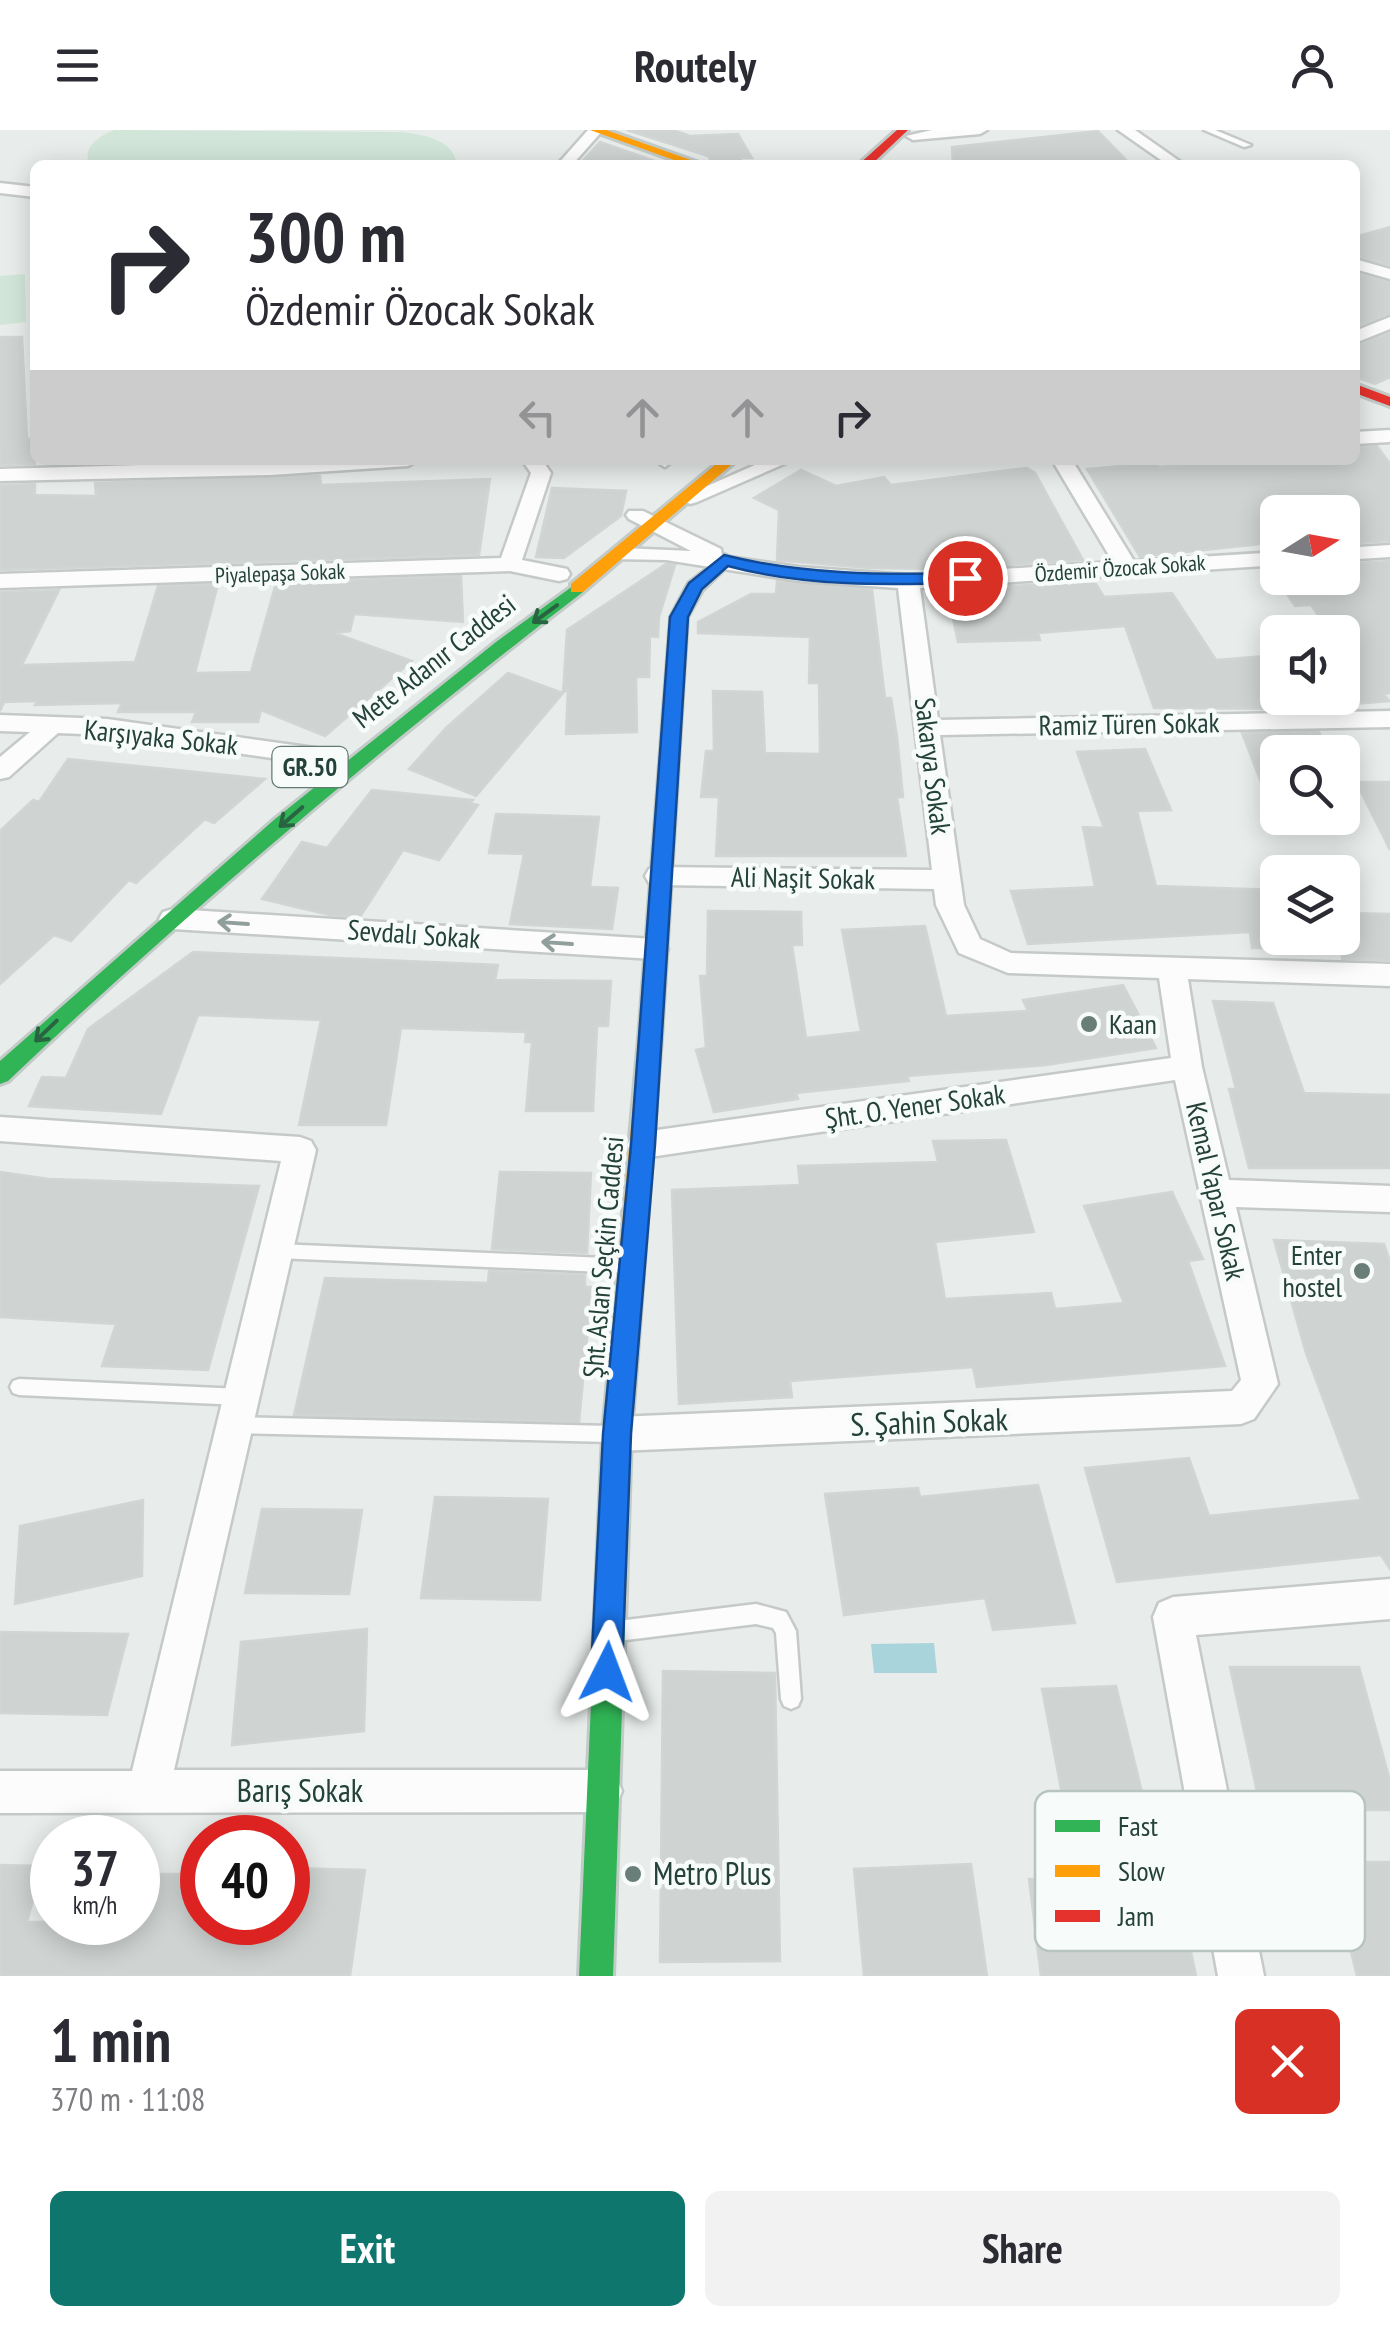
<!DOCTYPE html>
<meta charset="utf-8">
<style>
:root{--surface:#fff;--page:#f2f2f3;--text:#2b2b33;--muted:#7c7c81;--accent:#0f766e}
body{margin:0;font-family:"PT Sans Narrow",sans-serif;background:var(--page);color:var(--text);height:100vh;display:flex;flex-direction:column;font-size:38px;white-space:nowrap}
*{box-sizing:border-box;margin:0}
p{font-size:32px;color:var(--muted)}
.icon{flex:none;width:55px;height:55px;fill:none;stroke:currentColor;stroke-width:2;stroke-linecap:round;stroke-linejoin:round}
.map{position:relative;height:1846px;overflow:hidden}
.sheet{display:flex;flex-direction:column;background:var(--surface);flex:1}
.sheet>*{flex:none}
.hud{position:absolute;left:30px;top:30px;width:1330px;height:305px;border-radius:15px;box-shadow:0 5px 25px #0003;background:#fff;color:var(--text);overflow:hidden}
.needle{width:65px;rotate:79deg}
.controls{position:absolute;left:1260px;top:365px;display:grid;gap:20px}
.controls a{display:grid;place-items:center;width:100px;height:100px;border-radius:15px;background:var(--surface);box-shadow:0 5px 25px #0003;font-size:50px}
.speed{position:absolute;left:30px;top:1685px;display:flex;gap:20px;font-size:50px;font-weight:700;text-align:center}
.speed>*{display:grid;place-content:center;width:130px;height:130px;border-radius:50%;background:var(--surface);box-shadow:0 5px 25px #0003;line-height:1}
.speed small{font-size:25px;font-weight:400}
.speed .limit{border:15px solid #d22;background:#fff;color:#111}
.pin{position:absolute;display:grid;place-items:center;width:85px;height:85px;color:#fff;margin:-42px;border:5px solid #fff;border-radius:50%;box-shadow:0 2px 10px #0007}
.me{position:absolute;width:110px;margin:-55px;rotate:3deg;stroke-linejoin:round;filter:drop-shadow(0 0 8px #0008)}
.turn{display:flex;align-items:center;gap:35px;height:210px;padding:0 50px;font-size:45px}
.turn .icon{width:130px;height:130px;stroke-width:2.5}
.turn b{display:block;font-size:70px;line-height:85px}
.lanes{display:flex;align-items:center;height:95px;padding:0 50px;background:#0003;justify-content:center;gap:50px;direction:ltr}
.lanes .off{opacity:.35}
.round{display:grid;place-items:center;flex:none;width:105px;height:105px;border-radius:15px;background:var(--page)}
.summary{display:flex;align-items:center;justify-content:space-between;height:170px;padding:0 50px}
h1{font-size:60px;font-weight:800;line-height:75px}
.primary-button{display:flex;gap:20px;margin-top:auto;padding:20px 50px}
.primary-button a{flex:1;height:115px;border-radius:15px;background:var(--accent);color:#fff;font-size:40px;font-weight:800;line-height:115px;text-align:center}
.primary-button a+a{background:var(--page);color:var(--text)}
header{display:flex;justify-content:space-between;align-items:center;height:130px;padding:0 50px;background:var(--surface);font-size:45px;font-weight:800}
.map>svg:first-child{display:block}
</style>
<header><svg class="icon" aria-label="menu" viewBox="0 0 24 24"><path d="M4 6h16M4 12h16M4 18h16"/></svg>Routely<svg class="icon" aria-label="person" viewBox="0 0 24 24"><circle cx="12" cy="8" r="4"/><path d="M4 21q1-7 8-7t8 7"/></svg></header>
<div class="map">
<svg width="1390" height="1846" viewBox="0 0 1390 1846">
<rect width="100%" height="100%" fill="#e8edeb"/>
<path fill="#d1e6d8" d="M114,0L402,2C424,5 453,9 457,34L89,35C83,16 98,7 114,0Z
M25,144L26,192L0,195V146Z"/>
<path fill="#a9d4db" d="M934,1513L937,1543H874L871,1514Z"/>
<path fill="#cfd4d2" stroke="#d1d6d4" stroke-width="2.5" d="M627,0H673L690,6L738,4L752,28H741V35H714L708,26Z
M1098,1L1131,35H953L952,17Z
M600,12L666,35H579Z
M1390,97V135L1355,126V107Z
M1355,143L1390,152V184L1355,197Z
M1390,203V247L1375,254L1355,247V216Z
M0,207H22L27,309L35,308V334L0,335Z
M1377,316L1390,334V411L1342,414V382H1278V412L1140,427L1087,339L1156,333L1159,337L1257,330H1355V318Z
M1027,338L1035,343L1083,430L942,439L869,438L777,430L779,380L754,368L801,340L836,356L884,347L891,355Z
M320,346L321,355L490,349L479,425L0,440V355L35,354V365L96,366L95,353Z
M552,358L626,361L621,386L564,428L536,427Z
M1390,431V563L1384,564L1389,571L1342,575V486L1320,488L1311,475L1295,476L1276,448H1342V434Z
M666,434L675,435L659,487L658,507L650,506L649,547H636L637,602L566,604L568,558L563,563L567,500Z
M461,446L463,492L354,484L350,501L334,503L412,531L325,606L261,580L258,592H192L196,582H118L122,573L35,575L37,571L4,572L0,581V462L59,460L22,535L135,532L158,456L218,454L195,543L251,542L276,453Z
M777,451L872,460L885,568H891L897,607L903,667H897L906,726H716L719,667H701L706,621H714L713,561L762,562L765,623L820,624L819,553H809L810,507L698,503V492L751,464H776Z
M1094,451L1104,467L1172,463L1216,530L1278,525V568H1305L1309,579L1154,578L1125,496L1038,503L1040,510L958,512L947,460Z
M508,543L563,563L476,666L409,639L446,598Z
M1319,602L1328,622H1278L1276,691L1242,603Z
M1145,619L1171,680L1137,681L1156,756L1278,760V818H1252L1250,802L1028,814L1011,761L1095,757L1083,697L1104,698L1077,622Z
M68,629L265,649L214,693L205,689L136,753L129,750L71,811L54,805L0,854V701L33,670L39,672Z
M1356,652H1390V720Z
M372,660L473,670L471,673L478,675L439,730L403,720L360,787L330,785L262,769L302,712L327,718Z
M496,684L599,687L590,757L618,758L612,799L510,794L524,724L489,723Z
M708,781L801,782L802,815H792L806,908L861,902L842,800L925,796L946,886L1028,881L1023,870L1123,855L1156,918L1046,935L907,946L909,951L796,963L798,969L714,982L696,920L706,918L700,846H707Z
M1342,783L1390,784V830L1342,829Z
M193,822L498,835L495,850L611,851L608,896H597L593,981H526L532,912H525L526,902L401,898L386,995H299L321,890L198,885L161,984L29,976L42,947L66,948L88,899Z
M1213,871L1273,873L1304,963L1390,965V1038H1249L1229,959H1236Z
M1006,1010L1034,1102L935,1112L945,1169L1051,1163L1055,1179L1124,1173L1084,1076L1172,1062L1203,1129L1188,1131L1225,1236L977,1257L973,1237L790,1251L792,1267L679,1274L672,1060L800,1055L798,1036L938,1032L933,1011Z
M0,1042L49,1049L259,1056L208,1240L102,1236L116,1194L0,1187Z
M500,1042L591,1043L587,1123L492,1119Z
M1274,1110L1384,1114L1390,1132V1439L1381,1425L1117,1452L1085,1338L1189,1328L1209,1386L1361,1370L1306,1223Z
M489,1141L585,1145V1157H592L579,1292L294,1285L325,1148L488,1153Z
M1038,1355L1075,1493L993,1500L985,1468L844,1485L825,1364L918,1358L920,1367Z
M435,1367L548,1369L540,1470L421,1468Z
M143,1370L142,1446L15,1474L20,1396Z
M262,1379L362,1380L349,1464L245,1463Z
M367,1499L364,1601L232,1615L241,1512Z
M0,1502L128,1504L107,1585L0,1583Z
M1230,1537H1359L1390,1651V1680H1261Z
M663,1541L775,1543L780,1831L660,1832Z
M1116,1556L1157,1724H1171L1196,1846H1041L1029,1749L1103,1751L1092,1683L1066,1685L1042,1559Z
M1329,1732H1390V1846H1357Z
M971,1734L987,1846H864L854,1739Z
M0,1735L42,1736L27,1792H138V1744H202L196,1792H288V1738L365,1740L350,1846H0Z"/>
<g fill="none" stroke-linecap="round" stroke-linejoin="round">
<g stroke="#c5cac8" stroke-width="5">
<path id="lane" d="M1204,0H1215L1251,15L1244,17Z
M663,330H674L665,337L660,334Z
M277,1114L628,1129L634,1131L636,1136L634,1141L628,1143L277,1128L271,1126L269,1121L271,1116Z
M19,1249L241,1259L247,1261L250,1267L247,1273L241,1275L19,1265L13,1263L10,1257L13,1251Z
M235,1287L610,1296L616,1298L619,1304L616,1310L610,1312L235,1303L229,1301L226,1295L229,1289Z
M756,1474L786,1482L796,1501L801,1569L798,1576L791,1579L784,1576L781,1569L776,1503L773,1498L756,1494L618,1511L611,1508L608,1501L611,1494L618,1491Z"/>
</g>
<g stroke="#c5cac8" stroke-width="5">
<path id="street" d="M588,0H603L572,35H557Z
M932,0H987L980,4L913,10L906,6Z
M1118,0H1135L1185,35H1168Z
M0,53L35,57V67L0,63Z
M1355,129L1390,139V149L1355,139Z
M1390,187V199L1355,213V201Z
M1390,300V312L1355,314V302Z
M316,330H418L408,336L270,345L0,351V339Z
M522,330H542L551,343L522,430L567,439L570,444L567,449L559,451L510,441L0,458V444L501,428L531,343Z
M766,330H793L697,372L690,374L680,368Z
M1052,330H1072L1134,431L1278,422V435L920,458L938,590L1390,581V597L940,605L964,775L980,809L1011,823L1390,834V856L1188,849L1202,937L1229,1050L1390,1056V1082L1236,1077L1278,1254L1254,1289L1241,1294L617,1321L604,1316L599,1304L604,1292L617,1287L1232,1261L1241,1250L1175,950L643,1028L632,1024L627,1015L632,1006L643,1002L1171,928L1159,848L1008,843L959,823L936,775L934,759L659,755L649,753L645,746L649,739L659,737L932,740L898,458L799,451L666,430L614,429L611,424L622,418L691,421L629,389L626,385L629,381H643L721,419L722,426L799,437L908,445L1113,432Z
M1390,415V427L1342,430V418Z
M0,585L107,589L322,619L334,627L322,635L107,605L58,603L9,647L0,649V627L30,602L0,601Z
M173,779L654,809L664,812L668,819L664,826L654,829L173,799L163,796L159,789L163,782Z
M0,987L300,1007L311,1011L316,1020L174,1640H601L616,1646L622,1661L616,1676L601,1682L0,1683V1641H132L281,1031L0,1011Z
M1390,1449V1489L1196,1505L1264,1846H1218L1153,1487L1159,1473L1173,1467Z"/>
</g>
<g stroke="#c3cbc8" stroke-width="6">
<path id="fast" d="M725,425L733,430L702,460L687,487L661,909L650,917L639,909L671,487L689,453Z
M577,453L585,458L583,462C383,616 191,778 8,951L0,954V931L275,689L496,512Z
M611,1445L621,1450L626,1460L613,1846H579L596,1460L601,1450Z"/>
</g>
<g stroke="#c3cbc8" stroke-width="6">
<path id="slow" d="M590,0H606L705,35H688Z
M721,330H737L583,462H571V454Z
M650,901L661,909L631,1304L626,1460L621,1470L611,1475L601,1470L596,1460L603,1304L639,909Z"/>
</g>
<g stroke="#c3cbc8" stroke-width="6">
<path id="jam" d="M897,0H908L871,35H858Z
M1355,254L1390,267V276L1355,263Z"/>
</g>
<use href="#lane" fill="#fcfcfc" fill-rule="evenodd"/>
<use href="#street" fill="#fcfcfc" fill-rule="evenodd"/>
<use href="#fast" fill="#30b455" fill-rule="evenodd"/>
<use href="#slow" fill="#ff9f0a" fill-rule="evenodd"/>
<use href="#jam" fill="#e5322d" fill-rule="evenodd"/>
</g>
<defs><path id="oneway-shaft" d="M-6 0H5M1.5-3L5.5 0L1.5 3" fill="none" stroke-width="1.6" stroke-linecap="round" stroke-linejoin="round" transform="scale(2.5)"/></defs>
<g stroke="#286442">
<use href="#oneway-shaft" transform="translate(545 484) rotate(144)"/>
<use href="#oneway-shaft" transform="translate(291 687) rotate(139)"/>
<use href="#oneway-shaft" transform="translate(46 901) rotate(136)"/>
</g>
<g stroke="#909f9b">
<use href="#oneway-shaft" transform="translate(233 793) rotate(-176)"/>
<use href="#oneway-shaft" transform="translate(557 813) rotate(-176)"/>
</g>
<path fill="#1a73e8" stroke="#114b97" stroke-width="2.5" d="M724,425C804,445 883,445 965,443L973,448L965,453C885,455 806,457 728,436L702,459L688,487L655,1015L631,1304L622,1542L618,1553L607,1557L596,1553L591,1542L603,1304L631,1015L670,487L689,453Z"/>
<g fill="#697e78" stroke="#f7fbf9" stroke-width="4">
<circle cx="1089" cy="894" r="10"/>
<circle cx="1362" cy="1141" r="10"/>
<circle cx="633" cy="1744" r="10"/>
</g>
<g text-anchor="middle" stroke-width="9" stroke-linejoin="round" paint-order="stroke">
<g font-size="22" fill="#24423a" stroke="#f7fbf9">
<text transform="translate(1120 438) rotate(-4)" y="8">Özdemir Özocak Sokak</text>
<text transform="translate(280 443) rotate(-2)" y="8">Piyalepaşa Sokak</text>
</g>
<rect fill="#f7fbf9" stroke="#637a73" stroke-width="2.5" x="272.5" y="617" width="75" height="40" rx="8"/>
<g font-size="25" font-weight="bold" fill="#24423a">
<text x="310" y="646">GR.50</text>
</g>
<g font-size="28" fill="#24423a" stroke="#f7fbf9">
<text transform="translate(434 531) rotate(-38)" y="10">Mete Adanır Caddesi</text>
<text transform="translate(1129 594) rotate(-1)" y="10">Ramiz Türen Sokak</text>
<text transform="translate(161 607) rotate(6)" y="10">Karşıyaka Sokak</text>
<text transform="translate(933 636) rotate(83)" y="10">Sakarya Sokak</text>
<text transform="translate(803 748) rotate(1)" y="10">Ali Naşit Sokak</text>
<text transform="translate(414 804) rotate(4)" y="10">Sevdalı Sokak</text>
<text transform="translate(915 976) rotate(-8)" y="10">Şht. O. Yener Sokak</text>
<text transform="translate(1216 1061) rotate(77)" y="10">Kemal Yapar Sokak</text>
<text transform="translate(603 1127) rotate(-85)" y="10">Şht. Aslan Seçkin Caddesi</text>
</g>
<g font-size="28" fill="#24423a" stroke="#f7fbf9" text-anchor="start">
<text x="1109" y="904">Kaan</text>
<text x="1342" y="1135" text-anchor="end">Enter<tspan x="1342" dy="32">hostel</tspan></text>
</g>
<g font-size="32" fill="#24423a" stroke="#f7fbf9">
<text transform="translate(929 1292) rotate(-2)" y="11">S. Şahin Sokak</text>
<text x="300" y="1672">Barış Sokak</text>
</g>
<g font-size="32" fill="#24423a" stroke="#f7fbf9" text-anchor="start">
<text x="653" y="1755">Metro Plus</text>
</g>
</g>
<rect x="1035" y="1661" width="330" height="160" rx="15" fill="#f7fbf9" stroke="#b8c4c0" stroke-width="2.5"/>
<rect x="1055" y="1690" width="45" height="12" fill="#30b455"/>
<rect x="1055" y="1735" width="45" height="12" fill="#ff9f0a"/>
<rect x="1055" y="1780" width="45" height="12" fill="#e5322d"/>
<g font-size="28" fill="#24423a">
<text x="1118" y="1706">Fast</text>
<text x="1118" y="1751">Slow</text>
<text x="1118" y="1796">Jam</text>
</g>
</svg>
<div class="controls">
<a><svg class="needle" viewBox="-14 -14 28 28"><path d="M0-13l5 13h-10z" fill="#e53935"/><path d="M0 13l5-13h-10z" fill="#7c7c81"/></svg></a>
<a><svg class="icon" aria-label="sound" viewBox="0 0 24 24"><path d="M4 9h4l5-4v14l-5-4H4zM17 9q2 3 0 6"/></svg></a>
<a><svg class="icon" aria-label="search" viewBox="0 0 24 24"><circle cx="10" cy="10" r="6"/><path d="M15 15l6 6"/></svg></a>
<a><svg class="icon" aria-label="layers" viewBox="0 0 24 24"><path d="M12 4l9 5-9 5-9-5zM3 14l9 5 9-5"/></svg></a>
</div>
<div class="speed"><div>37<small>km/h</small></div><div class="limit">40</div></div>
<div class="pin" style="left:965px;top:448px;background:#d93025"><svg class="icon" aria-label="arrive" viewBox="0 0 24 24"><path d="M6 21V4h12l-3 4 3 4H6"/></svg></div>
<svg class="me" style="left:607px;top:1542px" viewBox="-20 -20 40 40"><path d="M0-17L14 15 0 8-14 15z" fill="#1a73e8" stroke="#fff" stroke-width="4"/></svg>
<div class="hud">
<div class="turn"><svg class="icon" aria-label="right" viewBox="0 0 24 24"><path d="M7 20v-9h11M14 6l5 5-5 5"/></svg><div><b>300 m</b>Özdemir Özocak Sokak</div></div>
<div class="lanes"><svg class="icon off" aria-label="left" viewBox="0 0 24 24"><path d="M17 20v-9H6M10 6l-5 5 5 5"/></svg><svg class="icon off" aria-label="ahead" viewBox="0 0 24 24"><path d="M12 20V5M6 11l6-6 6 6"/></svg><svg class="icon off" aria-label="ahead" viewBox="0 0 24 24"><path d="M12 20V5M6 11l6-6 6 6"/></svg><svg class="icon" aria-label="right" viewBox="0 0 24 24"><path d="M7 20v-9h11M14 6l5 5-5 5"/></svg></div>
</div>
</div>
<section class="sheet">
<div class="summary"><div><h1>1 min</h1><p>370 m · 11:08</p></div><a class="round" style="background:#d93025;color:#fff"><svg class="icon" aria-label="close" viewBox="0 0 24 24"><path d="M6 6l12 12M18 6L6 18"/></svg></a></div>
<div class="primary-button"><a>Exit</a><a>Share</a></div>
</section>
